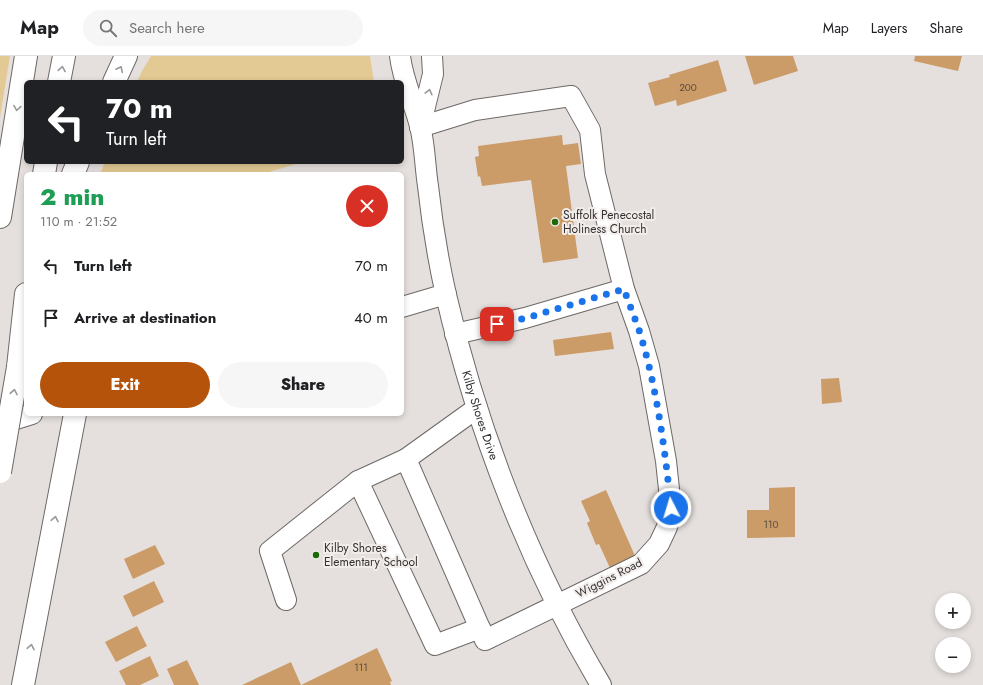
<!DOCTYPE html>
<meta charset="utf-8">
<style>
:root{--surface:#fff;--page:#f6f6f6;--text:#202124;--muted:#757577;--line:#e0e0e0;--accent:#b45309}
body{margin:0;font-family:Jost,sans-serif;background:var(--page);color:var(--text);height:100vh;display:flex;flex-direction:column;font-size:15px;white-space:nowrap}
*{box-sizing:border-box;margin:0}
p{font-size:13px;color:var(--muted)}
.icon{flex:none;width:22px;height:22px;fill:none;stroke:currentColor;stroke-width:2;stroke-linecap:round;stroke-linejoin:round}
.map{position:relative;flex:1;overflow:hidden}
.details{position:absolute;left:24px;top:116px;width:380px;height:244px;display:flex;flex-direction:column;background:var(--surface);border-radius:6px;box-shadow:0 2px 6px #0003}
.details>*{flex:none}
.banner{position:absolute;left:24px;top:24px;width:380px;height:84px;border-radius:6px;box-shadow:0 2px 6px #0003;background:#202124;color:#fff;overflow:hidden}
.buttons{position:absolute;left:935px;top:537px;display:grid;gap:8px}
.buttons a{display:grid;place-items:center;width:36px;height:36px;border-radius:50%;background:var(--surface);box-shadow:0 2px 6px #0003;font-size:20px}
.pin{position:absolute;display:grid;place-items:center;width:34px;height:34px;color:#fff;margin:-17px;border-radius:8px;box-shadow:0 2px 6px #0006}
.me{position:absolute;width:44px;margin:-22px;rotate:355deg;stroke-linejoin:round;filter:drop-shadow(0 0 3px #0008)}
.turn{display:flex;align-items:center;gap:14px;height:84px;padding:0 16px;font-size:18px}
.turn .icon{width:52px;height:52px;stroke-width:2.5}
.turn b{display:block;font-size:28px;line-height:34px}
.round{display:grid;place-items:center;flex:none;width:42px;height:42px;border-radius:21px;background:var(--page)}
.summary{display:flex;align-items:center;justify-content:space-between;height:68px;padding:0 16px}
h1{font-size:24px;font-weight:800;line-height:30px;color:#1e9e55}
.cta{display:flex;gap:8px;margin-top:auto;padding:8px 16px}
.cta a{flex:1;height:46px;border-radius:24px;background:var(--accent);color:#fff;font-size:16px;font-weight:800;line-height:46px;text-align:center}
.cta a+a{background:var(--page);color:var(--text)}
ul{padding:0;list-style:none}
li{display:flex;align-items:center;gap:12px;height:52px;padding:0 16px}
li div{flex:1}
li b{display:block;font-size:15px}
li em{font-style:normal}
header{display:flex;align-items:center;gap:24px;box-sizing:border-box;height:56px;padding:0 20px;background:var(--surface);border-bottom:1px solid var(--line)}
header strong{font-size:19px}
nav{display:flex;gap:22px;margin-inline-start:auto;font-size:14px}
.search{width:280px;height:36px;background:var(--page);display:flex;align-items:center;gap:10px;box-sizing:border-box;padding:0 14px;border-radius:22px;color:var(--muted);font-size:15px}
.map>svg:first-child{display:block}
</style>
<header>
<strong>Map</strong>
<div class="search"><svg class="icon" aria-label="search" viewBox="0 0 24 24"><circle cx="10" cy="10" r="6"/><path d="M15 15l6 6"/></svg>Search here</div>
<nav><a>Map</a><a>Layers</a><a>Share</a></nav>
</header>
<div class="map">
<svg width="983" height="629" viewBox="0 0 983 629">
<rect width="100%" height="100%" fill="#e5e0de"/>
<path fill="#e3ca94" d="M0,0H10L0,61Z
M151,0H370L374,26H137L142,15Z
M105,106H303L262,118H100Z"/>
<path fill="#cb9b68" d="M745,0H793L798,15L754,29Z
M915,0H962L958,15L914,5Z
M718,4L727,35L677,50L676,44L655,50L648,27L670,21L669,19Z
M562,79L563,89L578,87L581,108L566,110L578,202L543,207L531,124L482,130L480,120L478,121L475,101L479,100L478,90Z
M611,276L614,293L555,300L553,284Z
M839,322L842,346L822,348L821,323Z
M795,431V481L747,482V454H769V432Z
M606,434L635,500L610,512L599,488L596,489L587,467L590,465L581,445Z
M155,489L165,508L133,523L124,503Z
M154,525L164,546L133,561L123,540Z
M137,570L147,590L116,606L105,586Z
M377,592L392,625L390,626L391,629H242L291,606L301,629Z
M150,600L159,620L140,629H126L119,615Z
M187,604L199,629H174L167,613Z"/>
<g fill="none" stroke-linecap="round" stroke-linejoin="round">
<g stroke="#6d6966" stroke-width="22">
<g id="minor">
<path id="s1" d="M400,0C403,26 414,46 420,70C425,90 425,111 428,130C432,167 438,203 446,239C477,374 530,510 601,629"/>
<path d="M420,71L475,54L571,40L590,74L595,118L624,233L639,275L649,310L666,405L671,452L667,471L659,488L641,508L485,584L406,403L477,352"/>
<path d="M420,71L433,18L432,0"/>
<path d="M402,251L446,238"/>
<path d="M455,278L525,262L624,233"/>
<path d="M0,368L32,358"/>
<path d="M358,425L435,589L480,572"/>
<path d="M286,544L270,495L358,425L406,403"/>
</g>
</g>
<g stroke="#6d6966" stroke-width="24">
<path id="highway" d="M59,26L64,0
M114,26L126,0
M44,118L46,106
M73,118L78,106
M0,161L26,0
M18,311L26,238
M23,629L75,358"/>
</g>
<use href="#minor" stroke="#fff" stroke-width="20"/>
<use href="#highway" stroke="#fff" stroke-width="22"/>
<g stroke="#6d6966" stroke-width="24" stroke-linecap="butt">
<path id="highway-bridge" d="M0,416L18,311"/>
</g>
<use href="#highway-bridge" stroke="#fff" stroke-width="22"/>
</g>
<defs><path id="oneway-chevron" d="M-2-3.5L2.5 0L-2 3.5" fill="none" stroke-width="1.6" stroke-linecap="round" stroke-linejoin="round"/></defs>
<g stroke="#999898">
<use href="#oneway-chevron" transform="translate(62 13) rotate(-81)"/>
<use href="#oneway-chevron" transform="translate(120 13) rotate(-64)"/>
<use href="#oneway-chevron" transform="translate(429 36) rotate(-76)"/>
<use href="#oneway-chevron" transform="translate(17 52) rotate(99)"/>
<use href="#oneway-chevron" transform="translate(14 336) rotate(-80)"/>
<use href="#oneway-chevron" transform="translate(55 463) rotate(-79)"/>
<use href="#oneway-chevron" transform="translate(31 591) rotate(-79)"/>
</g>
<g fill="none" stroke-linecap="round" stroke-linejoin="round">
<path stroke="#1a73e8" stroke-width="7" stroke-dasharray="0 12.6" d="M497,268L526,262L624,233C629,248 635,262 640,277C657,333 665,393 671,452"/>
</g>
<g fill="#1c6908" stroke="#f2edeb" stroke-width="1.5">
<circle cx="555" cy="166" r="4"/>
<circle cx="316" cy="499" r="4"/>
</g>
<g text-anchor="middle" stroke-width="4" stroke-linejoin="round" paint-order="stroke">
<g font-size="10" fill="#594c3f">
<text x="688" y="35">200</text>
<text x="771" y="472">110</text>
<text x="361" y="615">111</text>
</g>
<g font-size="12" fill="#333231" stroke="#f2edeb" text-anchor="start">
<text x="563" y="163">Suffolk Penecostal<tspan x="563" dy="14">Holiness Church</tspan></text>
<text x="324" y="496">Kilby Shores<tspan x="324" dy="14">Elementary School</tspan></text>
</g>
<g font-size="12" fill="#333231" stroke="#f2edeb">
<text dy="4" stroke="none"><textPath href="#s1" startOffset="369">Kilby Shores Drive</textPath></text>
<text transform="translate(609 522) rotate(-27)" y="4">Wiggins Road</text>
</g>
</g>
</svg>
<div class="buttons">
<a>+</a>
<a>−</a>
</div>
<div class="pin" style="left:497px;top:268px;background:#d93025"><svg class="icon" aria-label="arrive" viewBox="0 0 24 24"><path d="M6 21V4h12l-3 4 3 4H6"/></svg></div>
<svg class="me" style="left:671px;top:452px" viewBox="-20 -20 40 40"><circle r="17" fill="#1a73e8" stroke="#fff" stroke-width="3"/><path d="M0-11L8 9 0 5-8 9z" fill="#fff"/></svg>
<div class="banner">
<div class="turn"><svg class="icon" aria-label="left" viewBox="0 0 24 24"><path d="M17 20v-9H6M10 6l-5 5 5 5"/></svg><div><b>70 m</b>Turn left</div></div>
</div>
<section class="details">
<div class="summary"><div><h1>2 min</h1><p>110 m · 21:52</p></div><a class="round" style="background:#d93025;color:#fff"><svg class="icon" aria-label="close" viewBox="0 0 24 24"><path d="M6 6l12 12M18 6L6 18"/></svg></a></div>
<ul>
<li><svg class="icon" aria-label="left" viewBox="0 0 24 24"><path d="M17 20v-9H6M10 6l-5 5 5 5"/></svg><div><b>Turn left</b></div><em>70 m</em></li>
<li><svg class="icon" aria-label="arrive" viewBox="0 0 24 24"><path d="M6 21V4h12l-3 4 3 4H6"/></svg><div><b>Arrive at destination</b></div><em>40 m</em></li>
</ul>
<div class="cta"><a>Exit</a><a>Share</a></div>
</section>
</div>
